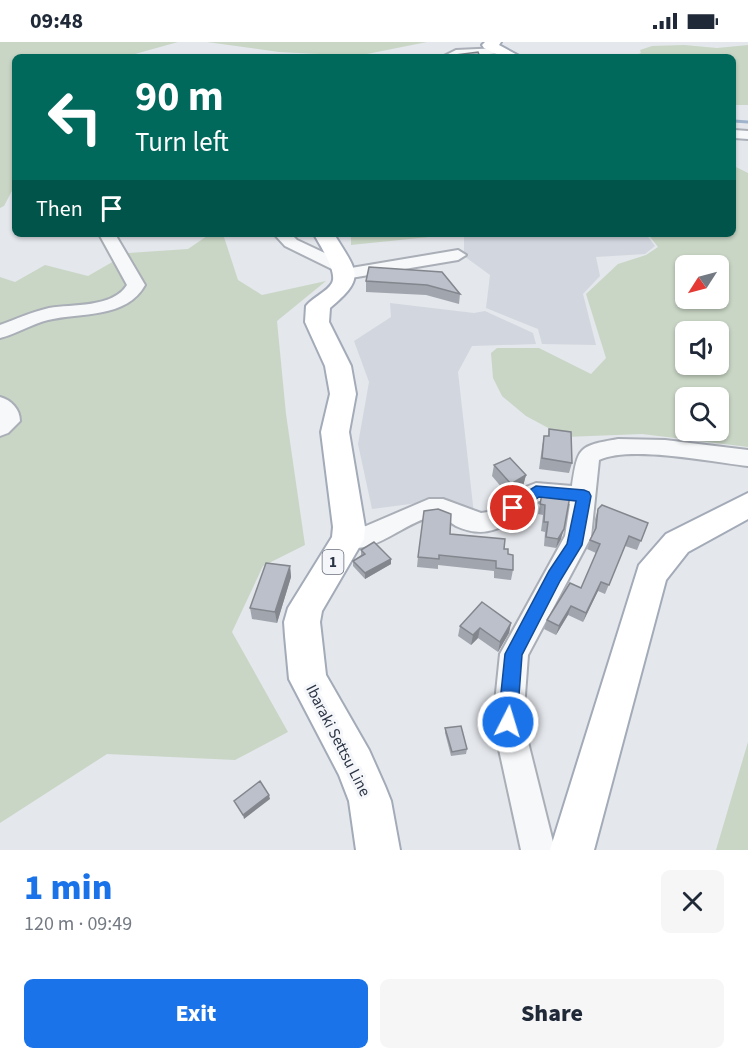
<!DOCTYPE html>
<meta charset="utf-8">
<style>
:root{--surface:#fff;--page:#f6f6f7;--text:#1f2937;--muted:#747a83;--accent:#1a73e8}
body{margin:0;font-family:"Source Sans 3",sans-serif;background:var(--page);color:var(--text);height:100vh;display:flex;flex-direction:column;font-size:22px;white-space:nowrap}
*{box-sizing:border-box;margin:0}
p{font-size:20px;color:var(--muted)}
.icon{flex:none;width:33px;height:33px;fill:none;stroke:currentColor;stroke-width:2;stroke-linecap:round;stroke-linejoin:round}
.map{position:relative;height:808px;overflow:hidden}
.sheet{display:flex;flex-direction:column;background:var(--surface);flex:1}
.sheet>*{flex:none}
.banner{position:absolute;left:12px;top:12px;width:724px;height:183px;border-radius:9px;box-shadow:0 2px 4px #0004;background:#00695c;color:#fff;overflow:hidden}
.needle{width:39px;rotate:234deg}
.controls{position:absolute;left:675px;top:213px;display:grid;gap:12px}
.controls a{display:grid;place-items:center;width:54px;height:54px;border-radius:9px;background:var(--surface);box-shadow:0 2px 4px #0004;font-size:30px}
.pin{position:absolute;display:grid;place-items:center;width:51px;height:51px;color:#fff;margin:-26px;border:3px solid #fff;border-radius:50%;box-shadow:0 2px 6px #0007}
.me{position:absolute;width:66px;margin:-33px;rotate:5deg;stroke-linejoin:round;filter:drop-shadow(0 0 4px #0008)}
.turn{display:flex;align-items:center;gap:21px;height:126px;padding:0 24px;font-size:27px}
.turn .icon{width:78px;height:78px;stroke-width:2.5}
.turn b{display:block;font-size:42px;line-height:51px}
.then{display:flex;align-items:center;height:57px;padding:0 24px;background:#0003;gap:12px;font-size:22px}
.round{display:grid;place-items:center;flex:none;width:63px;height:63px;border-radius:9px;background:var(--page)}
.headline{display:flex;align-items:center;justify-content:space-between;height:102px;padding:0 24px}
h1{font-size:36px;font-weight:800;line-height:45px;color:var(--accent)}
.button{display:flex;gap:12px;margin-top:auto;padding:12px 24px}
.button a{flex:1;height:69px;border-radius:9px;background:var(--accent);color:#fff;font-size:24px;font-weight:800;line-height:69px;text-align:center}
.button a+a{background:var(--page);color:var(--text)}
.status{display:flex;justify-content:space-between;align-items:center;height:42px;padding:0 30px;background:var(--surface);direction:ltr}
.status svg{height:16px;fill:currentColor}
.map>svg:first-child{display:block}
</style>
<div class="status"><b>09:48</b><svg viewBox="0 0 49 12"><path d="M0 12V9h3v3zM5 12V6h3v6zM10 12V3h3v9zM15 12V0h3v12zM26 1h20v11H26zM47 4h2v5h-2z"/></svg></div>
<div class="map">
<svg width="748" height="808" viewBox="0 0 748 808">
<rect width="100%" height="100%" fill="#e4e7ec"/>
<path fill="#d2d6de" d="M464,192H646L655,204L645,212L596,215L600,234L583,252L596,303L542,302L538,287L486,266L490,233L464,214Z
M390,261L474,271L485,269L533,291L536,302L472,304L458,330L474,472L441,458L372,467L358,402L369,340L354,299L391,275Z"/>
<path fill="#c9d6c5" fill-rule="evenodd" d="M0,0H178L135,12L112,13L107,15H15V143L4,164L0,166Z
M207,0H427L357,14L279,10Z
M684,3L717,6L748,3V63H734V15H631L641,11L640,8L652,4Z
M734,124L748,131V405L642,392L565,395L526,374L502,354L493,336L491,311L497,306H539L591,332L606,316L586,252L618,222L646,213L658,205L648,192H734ZM686,224H718V256H686ZM686,290H718V322H686ZM686,356H718V388H686Z
M210,192H223L238,238L262,253L326,239L277,279L286,372L305,503L263,524L232,590L288,690L235,718L107,712L0,781V235L15,240L45,223L88,234L128,211L188,207Z
M377,192H458L351,203V195Z
M748,700V808H716Z"/>
<g fill="none" stroke-linecap="round" stroke-linejoin="round">
<path stroke="#9fb4cc" stroke-width="3" d="M734,79L748,80"/>
<g stroke="#a9aeb7" stroke-width="4">
<path id="minor" d="M500,6L505,9L504,11L442,15L456,8Z
M734,88L748,89V97L734,96Z
M99,192H115L145,243C126,277 81,270 48,278C31,282 17,292 0,296V283C16,277 32,270 49,266C72,262 113,266 127,243Z
M274,192H291L297,198L348,222L351,226L458,208L466,213L458,218L345,237L339,236L338,230L285,204Z
M0,355C11,358 20,367 20,379L8,391L0,394Z
M618,397L665,398L748,408V424C712,420 630,403 599,418L591,495L528,613L523,680L555,808H521L493,680L500,612L565,494L570,462L539,459C511,478 493,501 456,484C448,479 440,473 430,475C400,483 372,515 339,504L335,497L339,490L366,484L429,457H443L481,471L488,470L521,447L536,441L572,444C578,405 578,404 618,397Z"/>
</g>
<g stroke="#a3abb8" stroke-width="4">
<path id="major" d="M485,0H501L499,3L521,15H503L484,6L482,3Z
M314,192H334C357,230 367,235 330,266L329,280L351,324L356,352L349,390L365,485L364,497L322,569L320,580L326,633L369,708L385,744L391,759L400,808H356L349,759L339,733L289,637L285,594L284,580L288,566L332,495L333,485L321,390L330,352L325,324L305,280L306,264C313,255 327,250 332,241C338,230 319,202 314,192Z
M748,451V477L688,510L666,538L594,808H550L639,523L666,492Z"/>
</g>
<use href="#minor" fill="#f7f8fa" fill-rule="evenodd"/>
<use href="#major" fill="#fff" fill-rule="evenodd"/>
</g>
<path fill="#a1a5ae" d="M369,225L460,252L459,262L426,253L366,250V239Z
M549,387L572,421L569,431L539,427L542,405L544,394H548Z
M494,423L526,433L523,444L508,453L492,434Z
M542,452L561,497L556,506L544,504L545,490L541,489L543,473L538,472Z
M598,467L648,481L637,508L625,504L605,552L598,549L583,580L568,573L556,593L544,587L547,578L581,546L596,511L587,507L594,491L595,477Z
M450,492L504,507L508,512L513,528L511,538L494,536V529L438,523V527L417,525L418,515Z
M361,508L391,517V522L365,537L353,524V519L361,513Z
M290,524L291,535L277,581L252,577L250,566Z
M511,581L509,591L498,610L478,596L471,603L458,594L460,584Z
M445,686L467,707L466,712L451,714L445,691Z"/>
<path fill="#83868d" d="M526,433L523,444L508,453L511,442Z
M564,487L561,497L556,506L558,497Z
M391,517V522L365,537V531Z
M290,524L291,535L277,581L275,570Z
M601,540L598,549L583,580L586,571Z
M571,564L568,573L556,593L559,584Z
M511,581L509,591L498,610L500,600Z
M480,586L478,596L471,603L473,593Z
M269,753L270,757L244,777L243,773Z"/>
<path fill="#bbc0ca" stroke="#83868d" stroke-width="1.5" d="M478,10L480,15H440Z
M369,225L442,230L460,252L427,243L366,239Z
M549,387L571,390L572,421L542,416L544,394H549Z
M510,416L526,433L511,442L494,423Z
M542,452L570,454L564,487L558,497L546,495L548,480H544L545,463L540,462Z
M602,463L648,481L641,499L629,494L609,543L601,540L586,571L571,564L559,584L547,578L570,541L581,546L600,502L590,498L596,486L598,467Z
M438,467L451,472L450,492L505,497L504,507H508V512L513,513V528L496,526V519L439,513V517L418,515L424,469Z
M374,500L391,517L365,531L353,519L365,512L361,508Z
M266,521L290,524L275,570L250,566Z
M482,560L511,581L500,600L480,586L473,593L460,584Z
M461,684L467,707L452,710L445,686Z
M260,739L269,753L243,773L234,759Z"/>
<path fill="#1a73e8" stroke="#114b97" stroke-width="1.5" d="M536,444L584,448L589,450L591,454L582,503L560,539L522,613L517,680L514,687L508,689L501,687L498,680L505,612L549,529L567,502L576,459L539,455L518,470H507L505,466L507,462Z"/>
<g text-anchor="middle" stroke-width="6" stroke-linejoin="round" paint-order="stroke">
<rect fill="#f4f6f9" stroke="#676e7b" stroke-width="1.5" x="322.5" y="508" width="21" height="24" rx="4.5"/>
<g font-size="15" font-weight="bold" fill="#2b3445">
<text x="333" y="525">1</text>
</g>
<g font-size="16" fill="#2b3445" stroke="#f4f6f9">
<text transform="translate(339 698) rotate(63)" y="6">Ibaraki Settsu Line</text>
</g>
</g>
</svg>
<div class="controls">
<a><svg class="needle" viewBox="-14 -14 28 28"><path d="M0-13l5 13h-10z" fill="#e53935"/><path d="M0 13l5-13h-10z" fill="#747a83"/></svg></a>
<a><svg class="icon" aria-label="sound" viewBox="0 0 24 24"><path d="M4 9h4l5-4v14l-5-4H4zM17 9q2 3 0 6"/></svg></a>
<a><svg class="icon" aria-label="search" viewBox="0 0 24 24"><circle cx="10" cy="10" r="6"/><path d="M15 15l6 6"/></svg></a>
</div>
<div class="pin" style="left:513px;top:466px;background:#d93025"><svg class="icon" aria-label="arrive" viewBox="0 0 24 24"><path d="M6 21V4h12l-3 4 3 4H6"/></svg></div>
<svg class="me" style="left:508px;top:680px" viewBox="-20 -20 40 40"><circle r="17" fill="#1a73e8" stroke="#fff" stroke-width="3"/><path d="M0-11L8 9 0 5-8 9z" fill="#fff"/></svg>
<div class="banner">
<div class="turn"><svg class="icon" aria-label="left" viewBox="0 0 24 24"><path d="M17 20v-9H6M10 6l-5 5 5 5"/></svg><div><b>90 m</b>Turn left</div></div>
<div class="then">Then<svg class="icon" aria-label="arrive" viewBox="0 0 24 24"><path d="M6 21V4h12l-3 4 3 4H6"/></svg></div>
</div>
</div>
<section class="sheet">
<div class="headline"><div><h1>1 min</h1><p>120 m · 09:49</p></div><a class="round"><svg class="icon" aria-label="close" viewBox="0 0 24 24"><path d="M6 6l12 12M18 6L6 18"/></svg></a></div>
<div class="button"><a>Exit</a><a>Share</a></div>
</section>
